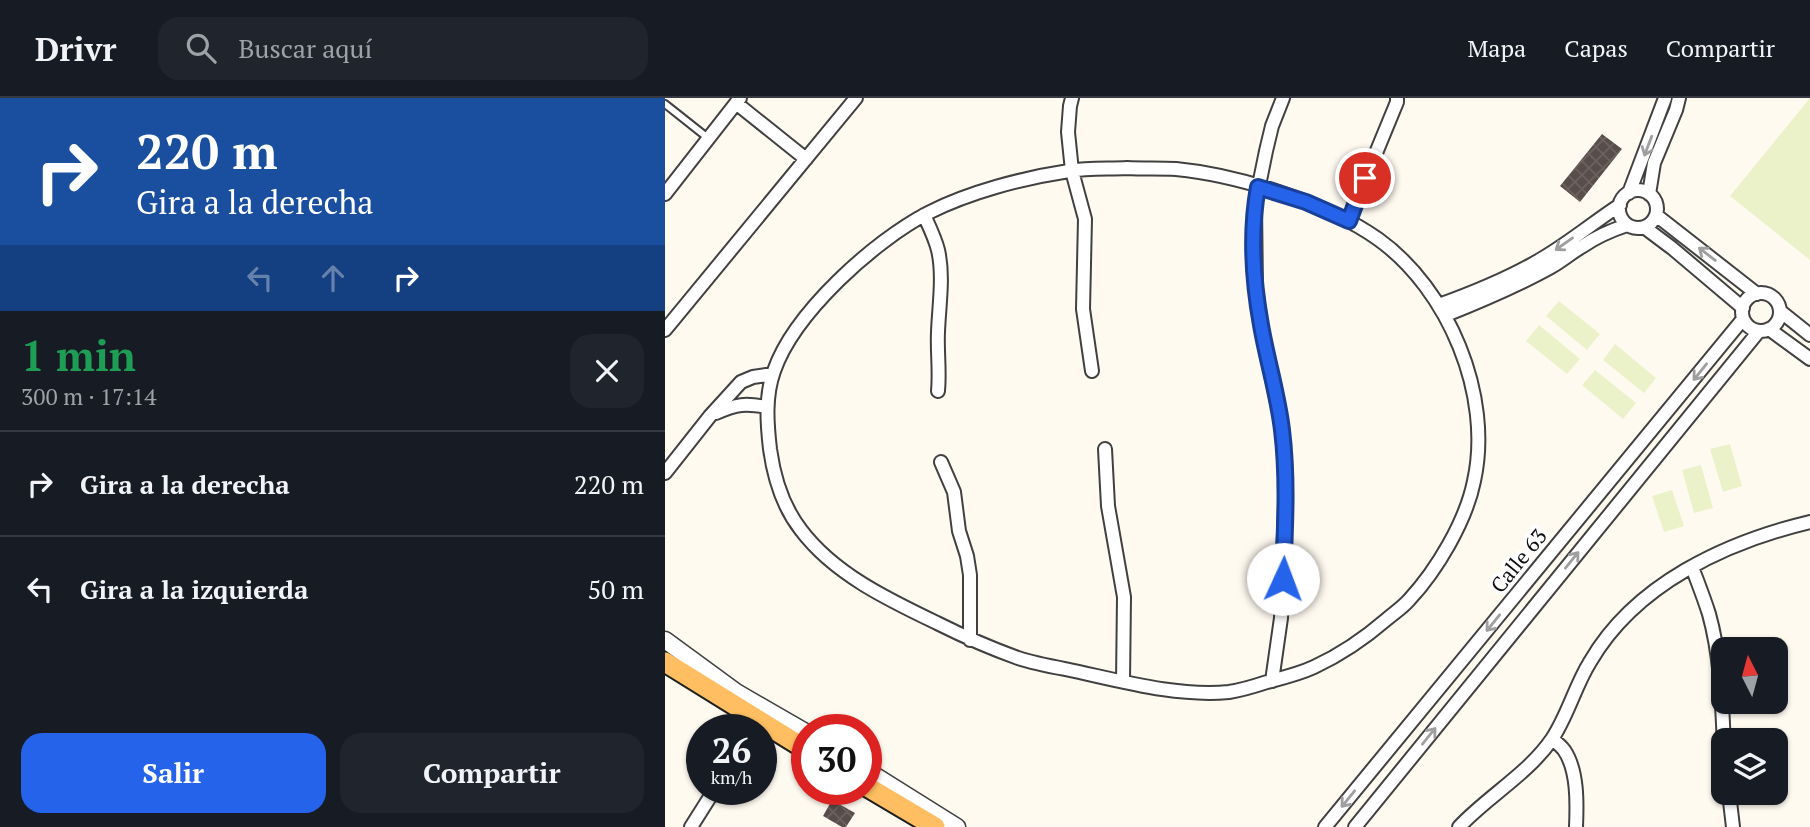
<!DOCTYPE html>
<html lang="es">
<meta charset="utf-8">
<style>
:root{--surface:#171b24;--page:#20242c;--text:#f1f3f6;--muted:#9ea1a6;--line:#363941;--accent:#2563eb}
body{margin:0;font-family:"PT Serif",serif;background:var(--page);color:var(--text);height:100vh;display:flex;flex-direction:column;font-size:26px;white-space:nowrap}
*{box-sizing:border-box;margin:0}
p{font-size:23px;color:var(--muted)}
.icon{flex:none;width:38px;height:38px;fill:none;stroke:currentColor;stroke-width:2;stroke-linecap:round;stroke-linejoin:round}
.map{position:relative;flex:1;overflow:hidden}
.sheet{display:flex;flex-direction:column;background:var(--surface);width:665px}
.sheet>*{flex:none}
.hud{background:#1a4fa0;color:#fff;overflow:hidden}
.needle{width:46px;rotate:354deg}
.controls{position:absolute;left:1046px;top:539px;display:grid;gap:14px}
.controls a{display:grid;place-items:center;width:77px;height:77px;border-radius:14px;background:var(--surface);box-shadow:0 2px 5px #0004;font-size:35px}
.speed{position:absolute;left:21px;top:616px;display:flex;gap:14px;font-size:35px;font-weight:700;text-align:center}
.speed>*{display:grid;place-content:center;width:91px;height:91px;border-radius:50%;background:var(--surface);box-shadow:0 2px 5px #0004;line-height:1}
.speed small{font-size:18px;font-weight:400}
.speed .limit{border:10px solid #d22;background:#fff;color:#111}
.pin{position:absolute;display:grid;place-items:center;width:60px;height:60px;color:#fff;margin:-30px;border:4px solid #fff;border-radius:50%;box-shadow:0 2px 7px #0007}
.me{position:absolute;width:77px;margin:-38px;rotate:2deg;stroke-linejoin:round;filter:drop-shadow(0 0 5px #0008)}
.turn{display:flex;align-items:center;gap:24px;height:147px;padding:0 21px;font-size:32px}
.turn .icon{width:91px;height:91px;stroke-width:2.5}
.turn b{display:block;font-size:49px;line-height:60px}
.lanes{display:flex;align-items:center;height:66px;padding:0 21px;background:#0003;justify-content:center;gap:35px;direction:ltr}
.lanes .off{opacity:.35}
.round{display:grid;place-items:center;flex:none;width:74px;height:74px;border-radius:21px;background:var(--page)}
.summary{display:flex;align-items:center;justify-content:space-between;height:119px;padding:0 21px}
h1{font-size:42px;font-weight:600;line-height:52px;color:#1e9e55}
.primary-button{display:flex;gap:14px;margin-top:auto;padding:14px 21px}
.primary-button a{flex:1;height:80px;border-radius:21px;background:var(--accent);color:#fff;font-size:28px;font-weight:600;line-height:80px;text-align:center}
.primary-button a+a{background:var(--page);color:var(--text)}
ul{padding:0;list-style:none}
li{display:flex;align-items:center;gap:21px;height:105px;padding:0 21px;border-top:2px solid var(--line)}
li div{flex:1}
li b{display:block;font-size:26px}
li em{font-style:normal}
header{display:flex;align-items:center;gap:42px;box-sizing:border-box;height:98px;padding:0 35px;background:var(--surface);border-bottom:2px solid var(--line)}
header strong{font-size:33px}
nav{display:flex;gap:38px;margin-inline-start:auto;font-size:24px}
.search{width:490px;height:63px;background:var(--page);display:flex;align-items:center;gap:18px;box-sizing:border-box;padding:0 24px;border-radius:21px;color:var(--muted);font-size:26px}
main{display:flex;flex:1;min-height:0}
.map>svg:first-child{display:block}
</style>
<header>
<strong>Drivr</strong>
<div class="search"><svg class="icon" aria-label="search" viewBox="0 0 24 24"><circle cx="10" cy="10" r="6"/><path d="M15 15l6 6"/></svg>Buscar aquí</div>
<nav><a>Mapa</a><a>Capas</a><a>Compartir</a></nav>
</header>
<main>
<section class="sheet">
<div class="hud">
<div class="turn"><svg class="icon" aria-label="right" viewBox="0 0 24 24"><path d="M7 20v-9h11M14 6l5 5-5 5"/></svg><div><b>220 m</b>Gira a la derecha</div></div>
<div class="lanes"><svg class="icon off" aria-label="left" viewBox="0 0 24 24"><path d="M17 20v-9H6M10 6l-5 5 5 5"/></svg><svg class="icon off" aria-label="ahead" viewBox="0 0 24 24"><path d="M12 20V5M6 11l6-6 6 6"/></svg><svg class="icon" aria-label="right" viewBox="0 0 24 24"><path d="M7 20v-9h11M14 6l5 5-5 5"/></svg></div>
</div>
<div class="summary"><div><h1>1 min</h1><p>300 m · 17:14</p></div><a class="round"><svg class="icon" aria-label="close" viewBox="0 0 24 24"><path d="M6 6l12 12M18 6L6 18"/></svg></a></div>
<ul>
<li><svg class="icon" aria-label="right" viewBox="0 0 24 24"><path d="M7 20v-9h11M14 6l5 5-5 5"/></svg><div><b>Gira a la derecha</b></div><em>220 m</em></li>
<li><svg class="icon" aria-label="left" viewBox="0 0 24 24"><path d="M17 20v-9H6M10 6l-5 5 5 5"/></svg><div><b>Gira a la izquierda</b></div><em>50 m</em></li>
</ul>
<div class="primary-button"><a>Salir</a><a>Compartir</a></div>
</section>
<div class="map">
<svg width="1145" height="729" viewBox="0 0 1145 729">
<defs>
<pattern id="building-cross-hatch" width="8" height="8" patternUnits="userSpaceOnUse" patternTransform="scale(1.75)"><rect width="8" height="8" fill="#584d4a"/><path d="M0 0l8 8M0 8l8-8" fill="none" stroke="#6b6260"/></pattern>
</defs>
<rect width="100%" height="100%" fill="#fffaf0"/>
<path fill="#ebf2ca" d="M1145,0V162L1065,98Z
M894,203L935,236L922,252L881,218Z
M874,227L915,261L902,276L861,243Z
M950,246L991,280L979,295L938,262Z
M930,272L971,305L958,321L917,287Z
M1065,346L1077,388L1058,394L1045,351Z
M1036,367L1048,410L1029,415L1017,372Z
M1007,392L1019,428L999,434L987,398Z"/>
<path fill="url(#building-cross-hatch)" d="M937,36L957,51L915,104L895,88Z
M167,702L190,715L181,729H177L158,718Z"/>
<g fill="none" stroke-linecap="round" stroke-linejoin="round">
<g stroke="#414141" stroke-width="10">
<path id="service" d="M0,6L43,40"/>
</g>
<g stroke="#414141" stroke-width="16">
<path id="minor" d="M407,0L405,8L403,34L407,73L420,121L418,211L427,273
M71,5L141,61
M462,70C478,71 495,70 511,71C573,77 662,105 713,141C783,191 828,297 809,383C801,423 772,472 744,502C738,509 729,515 722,521C700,540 675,557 649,569C634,576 617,580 602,584C590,588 577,592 564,594C509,599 453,582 400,571C384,568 368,565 353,560C325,550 298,538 272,525C224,502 169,476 136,432C118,409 109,380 105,351C102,325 100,298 109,273C129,215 209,143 263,115C304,94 358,80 404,73C423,70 443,71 462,70Z
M954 111a19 19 0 1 1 38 0a19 19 0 1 1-38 0Z
M964,95L1000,0
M0,96L75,0
M984,96L989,65L1011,12L1014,0
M259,117C264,128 270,140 273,152C279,178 274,207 273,234C272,254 275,273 273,293
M991,117L1092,196
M683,123L732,4V0
M979,129L1007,150L1078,210
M1077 214a19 19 0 1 1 38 0a19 19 0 1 1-38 0Z
M774,207C810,194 845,180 878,160C905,144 929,124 955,107
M1115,213L1145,237
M781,217C816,203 852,188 886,169C897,163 907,154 918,148C931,139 947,132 962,127
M1104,231L1145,261
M0,232L191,0
M51,315C72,306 80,305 102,309
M440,351L443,408L459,499L458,583
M276,364L289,394L294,433L302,458L305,477V542
M0,375L45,318L76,284L88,279L108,276
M1027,469C1033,485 1039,500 1044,516C1056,559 1057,605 1059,648
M607,583L616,520L621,377L617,329L596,227L591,190L590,107L601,53L607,28L618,0
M887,641C891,644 896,648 899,652C913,672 912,706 911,729
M1064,695L1068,729
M26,729L50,691
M660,729L1078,221
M690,729L1094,233
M794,729C823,698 863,676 887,641C903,617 910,588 925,564C970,486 1061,444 1145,424"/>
</g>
<g stroke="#414141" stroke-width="19">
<path id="tertiary" d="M0,542L71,594L70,608
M71,594L142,635
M201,672L292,729"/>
</g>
<g stroke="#1f1f1f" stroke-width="23">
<path id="primary" d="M0,564L142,652
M201,688L270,729"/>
</g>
<use href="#service" stroke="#fff" stroke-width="6"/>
<use href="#minor" stroke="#fff" stroke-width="12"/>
<use href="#tertiary" stroke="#fff" stroke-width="16"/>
<use href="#primary" stroke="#febe61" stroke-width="19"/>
</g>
<defs><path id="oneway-shaft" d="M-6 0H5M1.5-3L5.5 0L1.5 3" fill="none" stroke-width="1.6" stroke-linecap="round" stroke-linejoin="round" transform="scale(1.75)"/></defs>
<g stroke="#9f9f9f">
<use href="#oneway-shaft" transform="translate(983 48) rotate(111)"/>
<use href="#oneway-shaft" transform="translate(899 146) rotate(145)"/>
<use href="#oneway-shaft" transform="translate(1042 156) rotate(-142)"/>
<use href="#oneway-shaft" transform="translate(1035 274) rotate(129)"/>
<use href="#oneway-shaft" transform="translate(907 462) rotate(-51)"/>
<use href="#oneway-shaft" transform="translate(828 525) rotate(129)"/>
<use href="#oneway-shaft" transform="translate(764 638) rotate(-51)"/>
<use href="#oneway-shaft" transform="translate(683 701) rotate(129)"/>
</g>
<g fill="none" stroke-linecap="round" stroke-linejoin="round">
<g stroke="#184099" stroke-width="18">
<path id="route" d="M618,481C620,431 623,381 617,332C613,297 602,262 596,227C588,183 585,133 593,89L641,104L684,123L700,80"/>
</g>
<use href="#route" stroke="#2563eb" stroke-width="12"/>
</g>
<g text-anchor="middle" stroke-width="7" stroke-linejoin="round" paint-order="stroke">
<g font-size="21" fill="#0e0e0e" stroke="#fff">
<text transform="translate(854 463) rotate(-51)" y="7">Calle 63</text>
</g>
</g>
</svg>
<div class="controls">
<a><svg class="needle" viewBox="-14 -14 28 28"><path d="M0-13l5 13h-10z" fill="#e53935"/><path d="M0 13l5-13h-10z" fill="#9ea1a6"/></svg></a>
<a><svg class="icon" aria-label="layers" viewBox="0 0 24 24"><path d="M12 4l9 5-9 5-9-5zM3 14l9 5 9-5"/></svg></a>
</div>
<div class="speed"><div>26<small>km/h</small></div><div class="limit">30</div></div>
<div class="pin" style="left:700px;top:80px;background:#d93025"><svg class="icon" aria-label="arrive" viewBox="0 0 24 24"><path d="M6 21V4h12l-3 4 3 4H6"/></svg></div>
<svg class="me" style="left:618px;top:481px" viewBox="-20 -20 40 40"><circle r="19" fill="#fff"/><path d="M0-13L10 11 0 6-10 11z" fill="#2563eb"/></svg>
</div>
</main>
